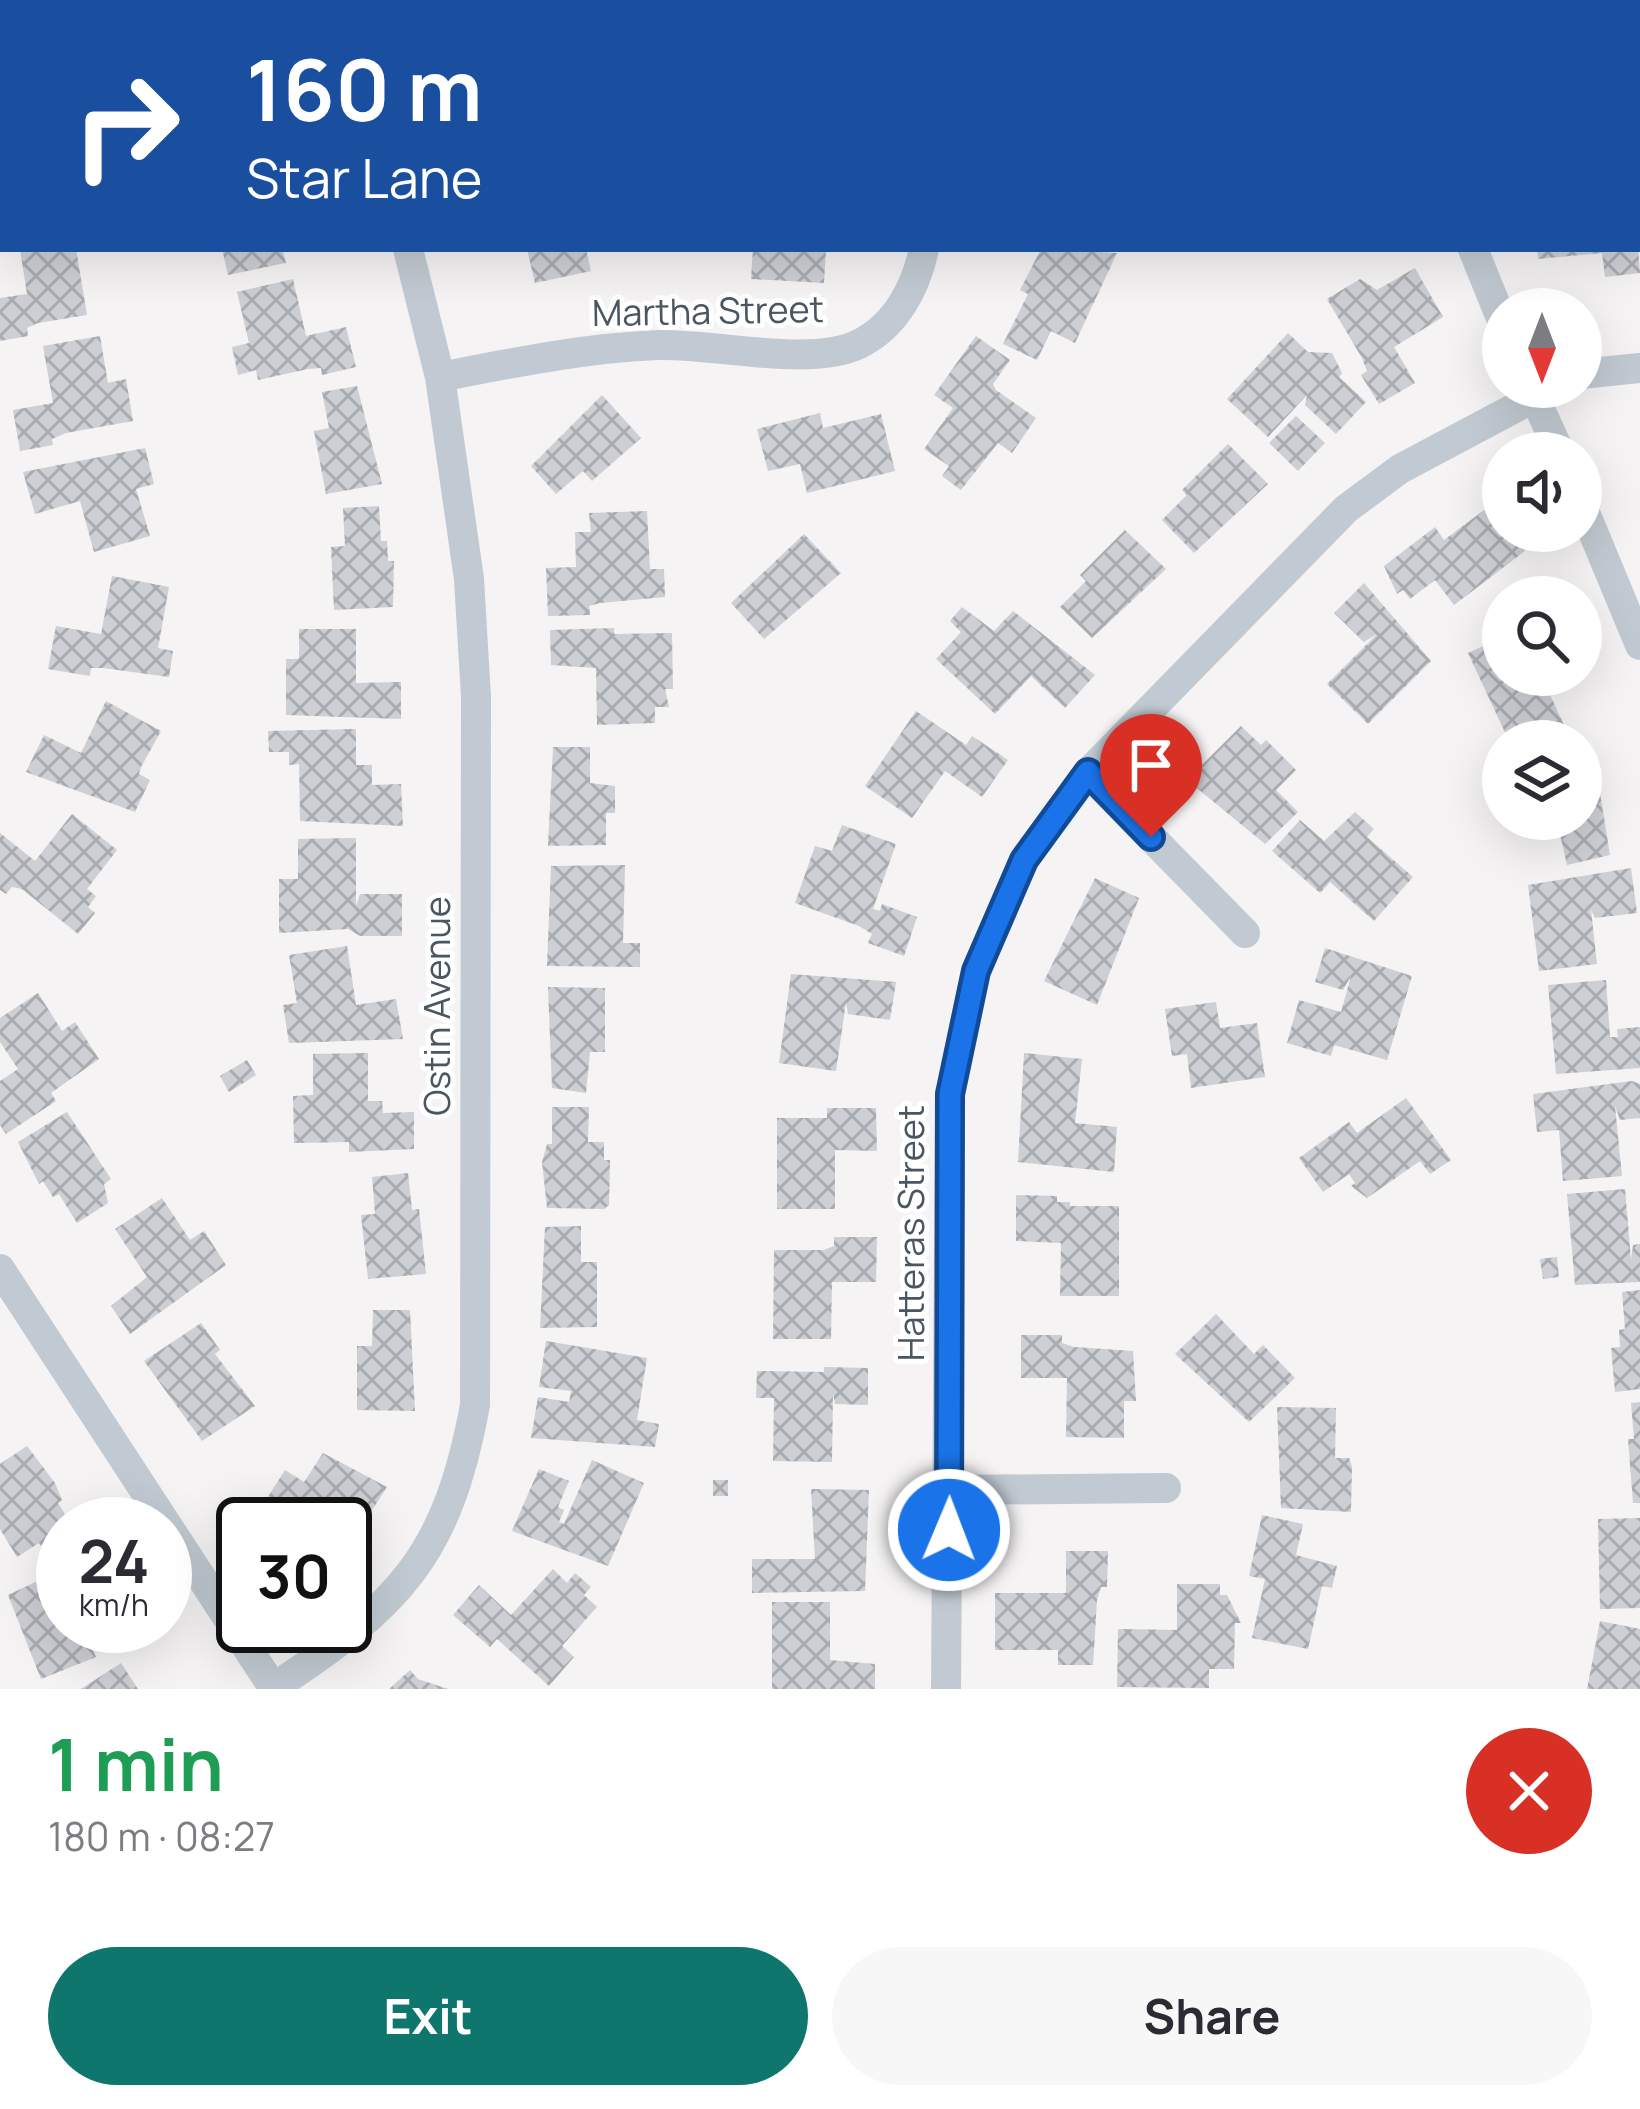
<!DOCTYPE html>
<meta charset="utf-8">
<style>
:root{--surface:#fff;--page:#f7f7f7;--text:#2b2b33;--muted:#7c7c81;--accent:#0f766e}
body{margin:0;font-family:Manrope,sans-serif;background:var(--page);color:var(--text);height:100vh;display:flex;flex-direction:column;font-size:45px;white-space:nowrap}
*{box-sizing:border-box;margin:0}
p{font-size:39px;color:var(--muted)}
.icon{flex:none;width:66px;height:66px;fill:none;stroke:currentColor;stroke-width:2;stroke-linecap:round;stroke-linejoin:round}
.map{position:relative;height:1689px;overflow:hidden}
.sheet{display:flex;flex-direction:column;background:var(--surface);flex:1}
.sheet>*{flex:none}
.guide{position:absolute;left:0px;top:0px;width:1641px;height:252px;box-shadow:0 12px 48px #0002;background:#1a4fa0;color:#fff;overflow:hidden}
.needle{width:78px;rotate:180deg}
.fabs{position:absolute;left:1482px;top:288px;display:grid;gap:24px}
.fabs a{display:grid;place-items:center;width:120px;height:120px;border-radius:50%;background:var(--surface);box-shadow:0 12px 48px #0002;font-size:60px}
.speed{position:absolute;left:36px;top:1497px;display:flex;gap:24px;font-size:60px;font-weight:700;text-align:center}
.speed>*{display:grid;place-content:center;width:156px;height:156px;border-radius:50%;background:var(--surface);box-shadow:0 12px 48px #0002;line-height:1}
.speed small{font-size:30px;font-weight:400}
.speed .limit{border:6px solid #111;border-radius:18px;background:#fff;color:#111}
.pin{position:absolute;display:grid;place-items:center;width:102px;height:102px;color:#fff;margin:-123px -51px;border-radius:50% 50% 50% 0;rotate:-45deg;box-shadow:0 0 12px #0007}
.pin .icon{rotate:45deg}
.me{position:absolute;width:132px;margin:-66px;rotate:1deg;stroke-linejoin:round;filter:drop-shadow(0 0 9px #0008)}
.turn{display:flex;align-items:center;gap:42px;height:252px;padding:0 48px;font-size:54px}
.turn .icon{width:156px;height:156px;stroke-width:2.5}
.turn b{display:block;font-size:84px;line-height:102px}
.round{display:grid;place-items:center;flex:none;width:126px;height:126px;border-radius:63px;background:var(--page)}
.head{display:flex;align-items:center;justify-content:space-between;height:204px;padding:0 48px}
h1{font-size:72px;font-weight:700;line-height:90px;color:#1e9e55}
.button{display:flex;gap:24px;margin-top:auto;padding:24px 48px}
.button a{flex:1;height:138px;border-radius:72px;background:var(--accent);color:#fff;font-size:48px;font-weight:700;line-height:138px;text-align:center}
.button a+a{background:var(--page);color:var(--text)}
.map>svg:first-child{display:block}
</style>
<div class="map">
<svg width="1640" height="1689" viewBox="0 0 1640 1689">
<defs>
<pattern id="building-cross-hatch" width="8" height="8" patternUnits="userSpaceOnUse" patternTransform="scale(3)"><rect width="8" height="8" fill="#cdcfd5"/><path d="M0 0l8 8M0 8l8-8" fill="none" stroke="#a8abb0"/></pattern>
</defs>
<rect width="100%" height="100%" fill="#f5f3f3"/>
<path fill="url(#building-cross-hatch)" d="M20,249H76L87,315L38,323L27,328L28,336L0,341V298L27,294Z
M222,249H282L286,263L228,275Z
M527,249H586L591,271L535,283Z
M753,249H826L824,283L751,279Z
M1041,249L1117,253L1075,343L1051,331L1037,360L1003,344L1028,294L1020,290Z
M1537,249H1638L1640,273L1605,277L1602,253L1538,259Z
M1415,268L1443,317L1394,347L1415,383L1379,404L1361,375L1367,371L1362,358L1327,299L1360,279L1377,290Z
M293,279L306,336L346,327L356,367L322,375L321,368L308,369L258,380L256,370L238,375L232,347L249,343L237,292Z
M1288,333L1308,352L1332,353L1342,373L1339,377L1366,402L1336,434L1305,405L1307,395L1268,437L1227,399Z
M100,336L108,383L126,379L133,421L66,433L52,439L53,445L20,451L13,410L53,403L43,346Z
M976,336L1010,360L993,384L996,390L1036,418L1012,453L998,443L961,490L942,476L949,466L924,449L953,408L934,395Z
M357,386L382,484L326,494L314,431L329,428L322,392Z
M602,395L641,438L592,481L583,471L556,494L531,466Z
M820,413L823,428L881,414L895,471L807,493L800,464L768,471L757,429Z
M1296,416L1325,443L1298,471L1269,443Z
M1228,444L1268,484L1194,553L1162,520L1187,495L1182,490Z
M145,448L154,484L136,489L150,536L94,552L80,501L35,514L23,472Z
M1491,505L1503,531H1510L1525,551L1454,605L1435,580L1410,599L1403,590L1397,594L1384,566L1435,527L1444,540Z
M379,506L381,541H387L388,561H394L393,607L334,610L331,547L345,546L343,508Z
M647,511L650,569H664L665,597L600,603L589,606L590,615L548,616L546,568L576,567L575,532H591L589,513Z
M1125,530L1166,569L1092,638L1060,607L1086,581L1080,575Z
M804,534L841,573L764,639L731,603Z
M112,576L169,587L158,648L173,651L169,677L103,668H91L90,676L48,669L56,626L101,634Z
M1364,583L1431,661L1368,724L1327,684L1377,634L1364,642L1334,613Z
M962,607L994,631L1013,611L1095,675L1065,708L1031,676L995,714L936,659L961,632L950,621Z
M614,628V634L672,633L673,689H665L669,707H655V723L597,725L596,668L551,665L550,630Z
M299,629H356V683L401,682V719L286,715V659H299Z
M1503,637V675H1541L1569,736L1509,741L1468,653Z
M106,701L161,731L141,767L139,774L150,780L135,812L26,772L44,735L81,753Z
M916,711L966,745L972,736L1008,760L982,797L945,771L912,818L865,786Z
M1241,726L1261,745L1266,740L1296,770L1276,790L1298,812L1265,844L1187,780Z
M356,729V765H372V785L401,784L403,826L300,821L299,764L289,765V752H269L268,731Z
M553,747H590V783L615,786V813H606V845L548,846Z
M1594,756L1610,855L1567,865L1559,830L1553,832L1550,819H1581V759Z
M1355,812L1374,829L1367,837L1413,877L1374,921L1330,882L1320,893L1272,851L1300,820L1324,841Z
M72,814L117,850L87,889L96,896L88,907L95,913L78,934L22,889L12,887L6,894L0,890V833L35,861Z
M842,825L896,844L873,909L880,911L882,904L917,917L904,956L868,943L872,934L859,926L795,903L815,846L832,851Z
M356,838V906L360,894H402V936H360L348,929L279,933V879H298V839Z
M625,865L623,943H640V967L547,966L551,866Z
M1631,868L1637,913L1595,918L1591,910L1597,964L1539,971L1528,885Z
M1095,878L1139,898L1097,1005L1044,981Z
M347,946L356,1005L396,999L403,1039L289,1043L283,1005L297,1003L289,955Z
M1325,948L1412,976L1387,1060L1334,1045L1331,1056L1287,1043L1299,1000L1341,1012L1351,976L1343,990L1315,982Z
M791,974L896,982L890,1020L848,1014L846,1002L836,1071L779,1063Z
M1606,980L1610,1037H1618L1617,1029L1640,1027V1068L1556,1074L1548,985Z
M548,987L605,988V1052H590L586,1093L552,1088Z
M38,993L62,1031L75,1022L99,1059L51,1093L56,1101L6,1134L0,1125V1081L18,1069L0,1042V1018Z
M1216,1002L1220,1028L1257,1023L1265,1077L1191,1088L1187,1054L1172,1056L1165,1009Z
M368,1053V1101H382L383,1113L414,1112V1149L349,1152V1142L294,1143L293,1096L313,1095V1054Z
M1024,1053L1082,1059L1075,1123L1117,1127L1114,1172L1018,1162Z
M247,1060L256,1075L229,1092L220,1076Z
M1632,1081L1640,1084V1118L1620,1120L1615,1106L1622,1176L1563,1181L1559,1130L1537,1132L1533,1094Z
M1406,1098L1451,1160L1430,1174L1420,1161L1367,1198L1351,1186L1355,1183L1349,1174L1323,1192L1299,1158L1349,1122L1357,1133Z
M552,1107H589L588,1142H604V1160H610L609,1205L604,1209L547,1208L542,1162L547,1144H552Z
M827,1108H876L877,1151L835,1150V1209H777V1118H827Z
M67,1112L111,1179L104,1184L108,1203L77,1223L59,1194L53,1197L43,1181L39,1184L18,1142Z
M408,1173L412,1210L419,1209L426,1274L368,1279L361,1215L375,1214L372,1177Z
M1625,1189L1631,1259L1633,1245L1640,1244V1282L1575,1285L1567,1194Z
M1016,1195L1057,1196V1202H1070V1206H1119V1296H1060L1061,1243L1016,1241Z
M162,1198L190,1240L204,1231L226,1265L130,1334L111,1306L147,1277L115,1229Z
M581,1226V1262H597V1327L540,1328L545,1227Z
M834,1237H877L876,1282H832L831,1339H773L774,1250H824L834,1246Z
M1557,1257L1559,1277L1543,1279L1540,1259Z
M1640,1290V1389L1615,1392L1611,1348L1620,1347L1619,1330L1625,1329L1622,1292Z
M373,1310H410L415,1411L357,1410V1346H372Z
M1216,1314L1254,1354L1263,1345L1295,1378L1249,1422L1175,1354Z
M201,1323L220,1350L215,1354L255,1406L202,1441L144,1361Z
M1021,1335H1062V1343L1074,1347L1133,1351L1136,1401H1124V1438L1066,1437L1067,1378H1021Z
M546,1341L647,1358L637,1420L659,1424L655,1447L531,1438L538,1397L569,1402L571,1391L539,1387Z
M824,1367L868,1368V1405L835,1404L833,1393L832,1462L773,1461L774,1398H756L757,1371L824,1372Z
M1640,1402V1503H1633L1628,1439H1634L1631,1403Z
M1277,1407L1336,1408L1335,1458H1349L1352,1467L1351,1512L1281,1508Z
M27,1446L55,1483L62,1500L58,1503L71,1524H63V1542L46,1553L39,1543L17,1557L0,1529V1464Z
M323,1453L387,1487L352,1541L345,1536V1524H272L257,1514L285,1470L304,1482Z
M592,1460L644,1483L608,1566L512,1531L539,1469L569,1481L558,1507L564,1510L559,1522L564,1524Z
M713,1480H728V1496H713Z
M811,1489L869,1490L865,1591L752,1593V1559H815Z
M1262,1515L1303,1524L1296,1555L1337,1566L1332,1588L1322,1586L1308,1649L1252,1638L1265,1579L1249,1576Z
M1640,1518V1608L1600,1609L1598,1519Z
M1066,1551H1108L1107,1587H1101L1097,1600L1093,1665H1058V1650H995V1593H1066Z
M63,1569V1626H83L96,1657L41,1679L8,1595Z
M553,1569L567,1583L575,1573L591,1587L584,1595L597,1607L562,1646L574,1657L549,1686L497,1639L490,1647L453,1615L479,1585L511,1615Z
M1177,1584H1220V1595H1227L1241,1623H1235L1234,1669H1209V1688L1117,1687L1118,1629L1177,1630Z
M772,1602H830V1660L875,1664V1689H772Z
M1600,1621L1640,1629V1689H1587Z
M121,1663L138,1689H81Z
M410,1670L418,1679L448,1689H389Z"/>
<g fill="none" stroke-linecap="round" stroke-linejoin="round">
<path stroke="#c1cad2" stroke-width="30" d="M345,0L346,3
M909,0V3
M1391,0L1392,3
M1473,249L1503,323
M1581,374L1640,368
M440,377C512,363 584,348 658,345C714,343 810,368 859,344C896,326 916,287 924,249
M1530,387L1560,453
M1581,503L1640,645
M1088,773L1245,933
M0,1269L274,1689
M949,1490L1166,1488
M273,1688C399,1605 447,1557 475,1405L476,697L469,579L440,377L408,249
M946,1689L950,1095L976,971L1024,860L1088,773L1346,509L1400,469L1554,387"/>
</g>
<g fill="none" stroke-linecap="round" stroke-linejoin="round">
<g stroke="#114b97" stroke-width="30">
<path id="route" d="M949,1530L950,1094L976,971L1024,860L1088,772L1151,837"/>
</g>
<use href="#route" stroke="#1a73e8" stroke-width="21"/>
</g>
<g text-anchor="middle" stroke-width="10" stroke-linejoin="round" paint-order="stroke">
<g font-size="36" fill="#4a5661" stroke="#fff">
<text transform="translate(708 311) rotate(-1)" y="13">Martha Street</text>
<text transform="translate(437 1006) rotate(-90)" y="13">Ostin Avenue</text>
<text transform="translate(911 1233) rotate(-90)" y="13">Hatteras Street</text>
</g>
</g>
</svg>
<div class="fabs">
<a><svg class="needle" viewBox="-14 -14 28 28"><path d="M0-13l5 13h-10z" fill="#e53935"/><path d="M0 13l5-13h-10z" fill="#7c7c81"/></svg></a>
<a><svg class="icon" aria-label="sound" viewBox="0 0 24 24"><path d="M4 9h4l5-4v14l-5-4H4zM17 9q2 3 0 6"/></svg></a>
<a><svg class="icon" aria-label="search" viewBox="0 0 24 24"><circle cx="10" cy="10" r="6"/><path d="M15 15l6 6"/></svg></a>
<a><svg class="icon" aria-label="layers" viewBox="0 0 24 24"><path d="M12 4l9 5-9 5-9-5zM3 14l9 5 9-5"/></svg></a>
</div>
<div class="speed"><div>24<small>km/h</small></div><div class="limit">30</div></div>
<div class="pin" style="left:1151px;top:837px;background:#d93025"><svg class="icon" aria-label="arrive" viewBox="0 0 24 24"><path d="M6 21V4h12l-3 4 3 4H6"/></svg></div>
<svg class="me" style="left:949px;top:1530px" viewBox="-20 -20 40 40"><circle r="17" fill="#1a73e8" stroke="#fff" stroke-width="3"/><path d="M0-11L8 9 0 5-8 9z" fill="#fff"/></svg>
<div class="guide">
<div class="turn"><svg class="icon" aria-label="right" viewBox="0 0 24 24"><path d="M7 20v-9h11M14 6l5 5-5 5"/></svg><div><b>160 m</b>Star Lane</div></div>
</div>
</div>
<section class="sheet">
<div class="head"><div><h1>1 min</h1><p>180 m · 08:27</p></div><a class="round" style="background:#d93025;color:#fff"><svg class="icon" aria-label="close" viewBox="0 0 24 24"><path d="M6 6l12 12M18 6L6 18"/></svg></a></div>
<div class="button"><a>Exit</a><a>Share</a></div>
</section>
